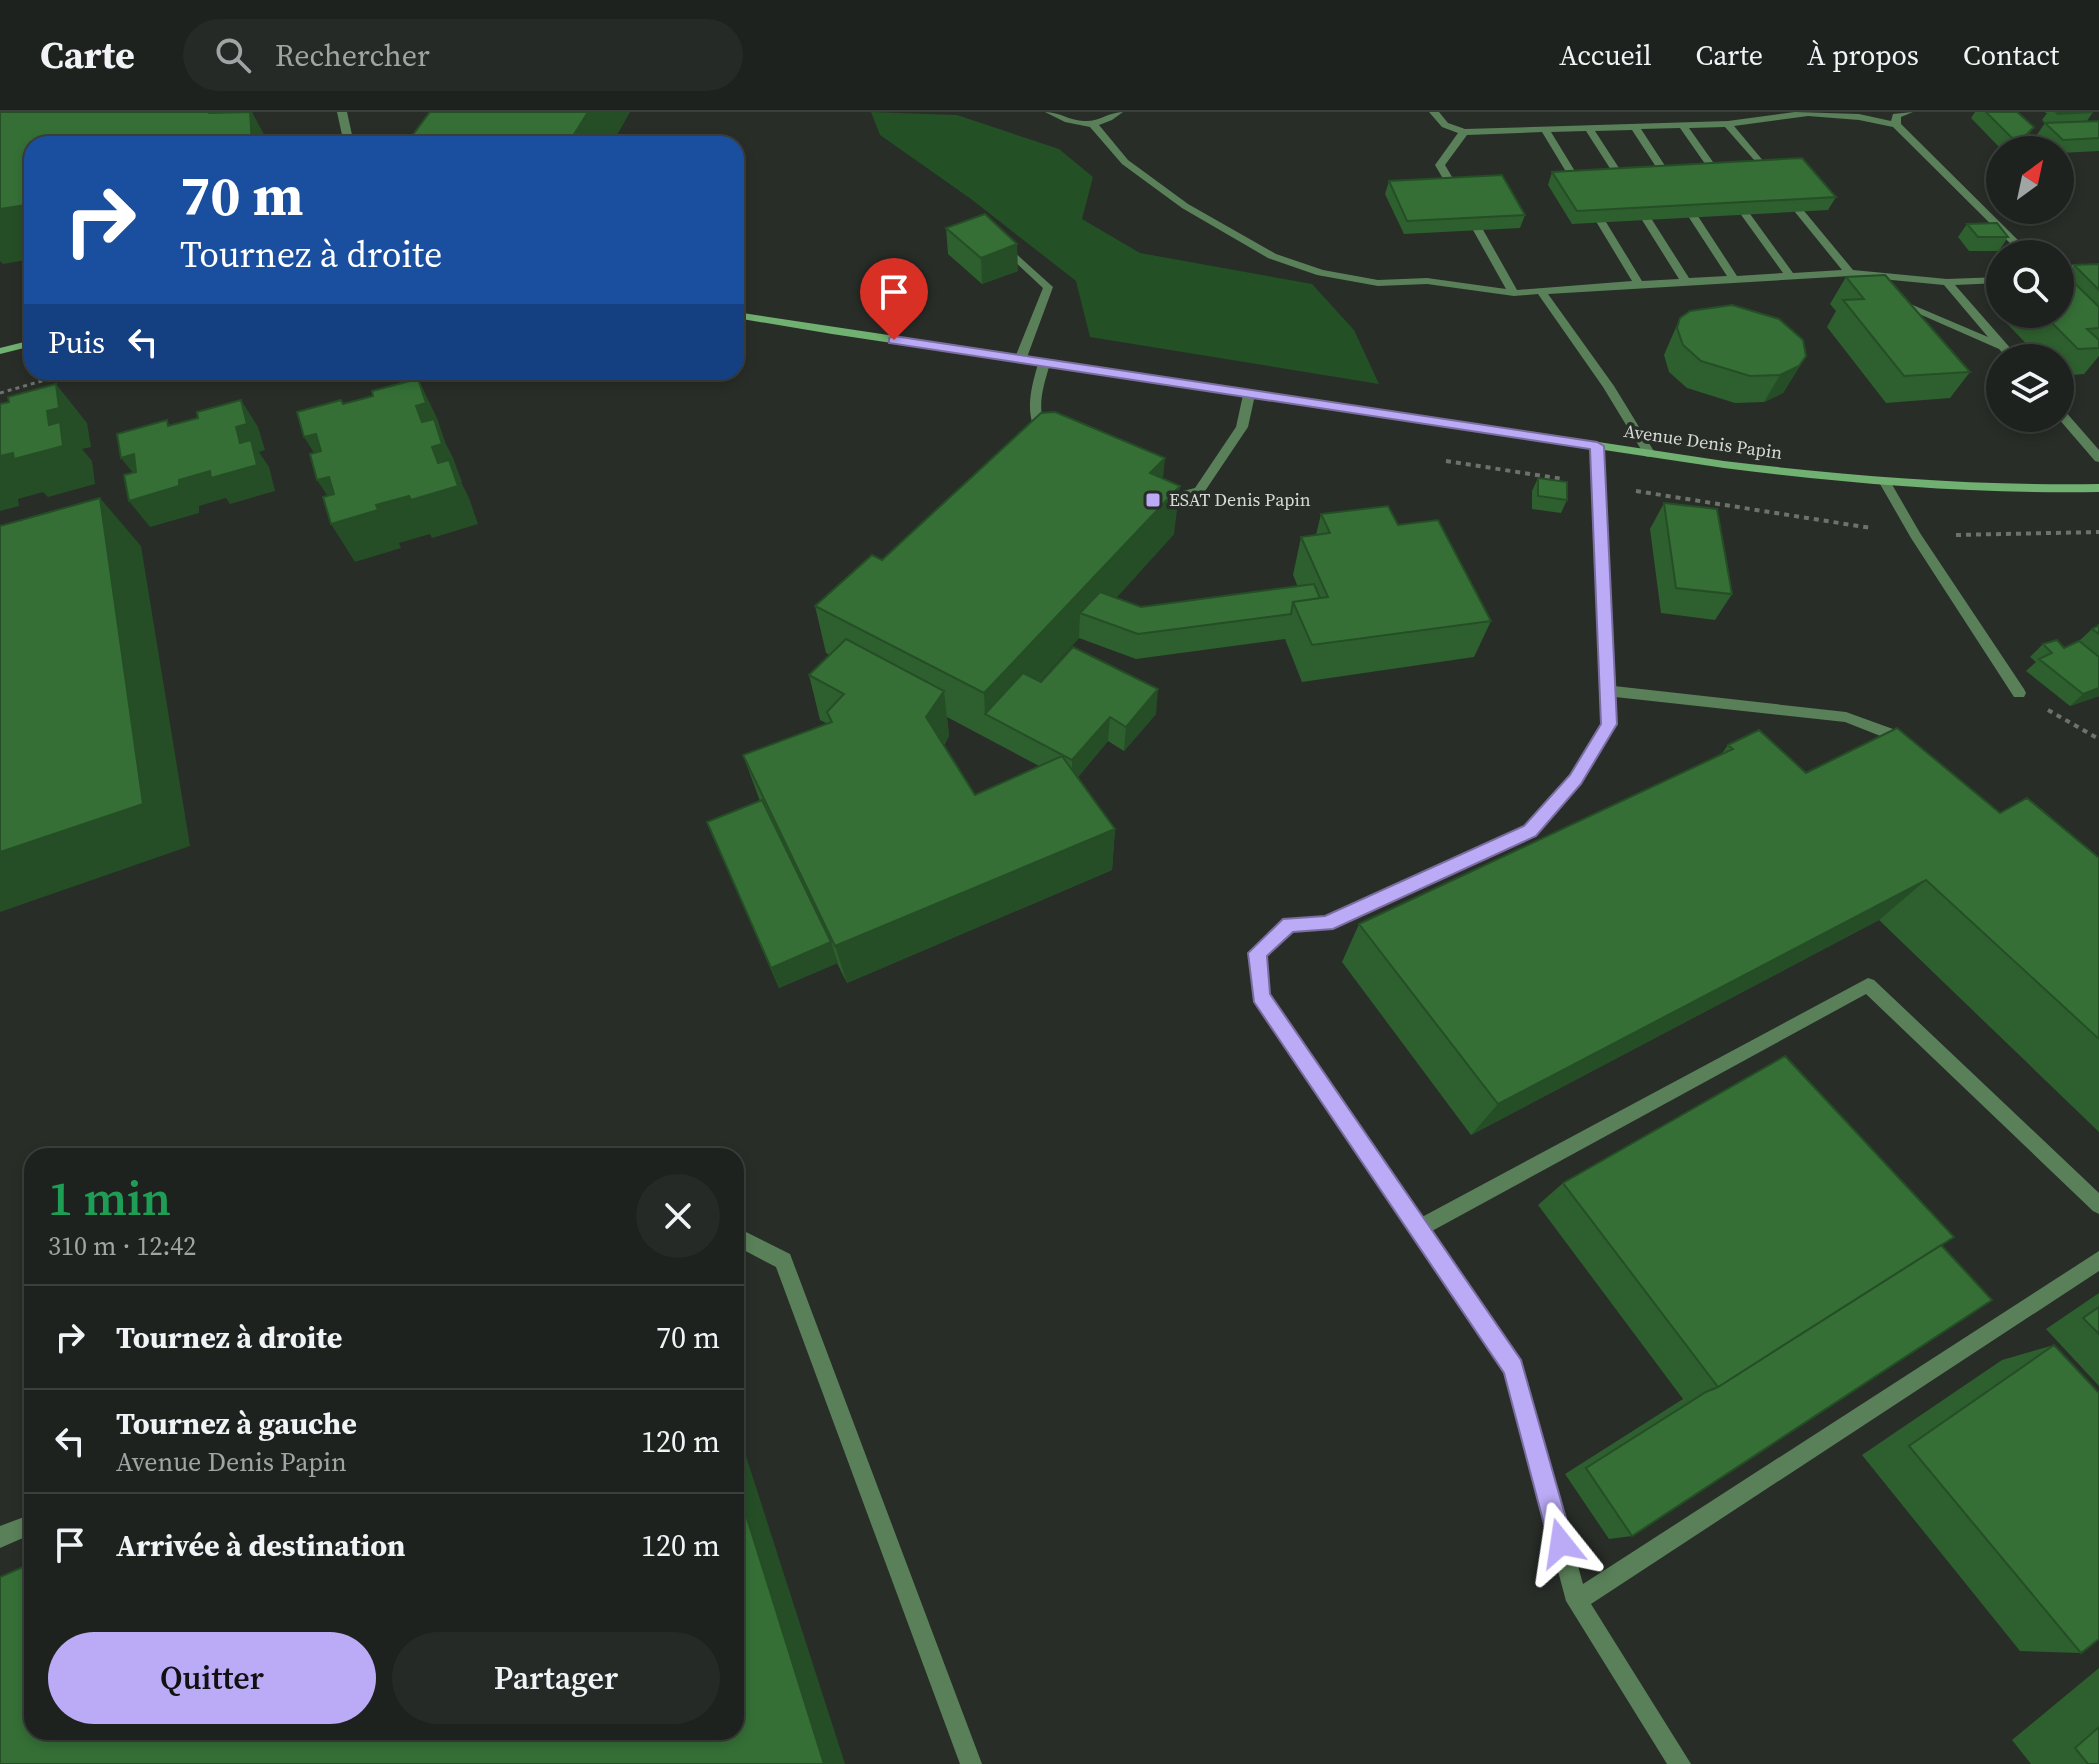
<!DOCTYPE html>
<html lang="fr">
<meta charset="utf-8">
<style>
:root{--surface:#1e221e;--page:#262a27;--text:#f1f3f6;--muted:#a1a4a4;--line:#3c3f3c;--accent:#bbaaf6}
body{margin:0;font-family:"Source Serif 4",serif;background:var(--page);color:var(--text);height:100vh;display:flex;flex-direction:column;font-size:30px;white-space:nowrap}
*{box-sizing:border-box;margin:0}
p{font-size:26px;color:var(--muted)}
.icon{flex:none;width:44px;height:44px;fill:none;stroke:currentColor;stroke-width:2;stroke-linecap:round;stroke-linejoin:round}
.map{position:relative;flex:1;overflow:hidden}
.sheet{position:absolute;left:24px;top:1036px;width:720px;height:592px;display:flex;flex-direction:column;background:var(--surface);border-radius:24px;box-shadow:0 4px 12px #0003,0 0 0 2px var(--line)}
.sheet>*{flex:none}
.hud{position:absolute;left:24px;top:24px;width:720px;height:244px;border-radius:24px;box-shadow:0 4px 12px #0003,0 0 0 2px var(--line);background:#1a4fa0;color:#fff;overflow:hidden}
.needle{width:52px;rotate:33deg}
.fabs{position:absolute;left:1986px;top:24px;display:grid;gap:16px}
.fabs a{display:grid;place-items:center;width:88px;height:88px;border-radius:50%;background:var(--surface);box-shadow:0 4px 12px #0003,0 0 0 2px var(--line);font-size:40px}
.pin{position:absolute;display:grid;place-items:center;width:68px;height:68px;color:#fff;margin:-82px -34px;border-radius:50% 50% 50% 0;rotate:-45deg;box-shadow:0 0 8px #0007}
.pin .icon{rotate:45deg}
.me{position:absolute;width:88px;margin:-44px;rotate:345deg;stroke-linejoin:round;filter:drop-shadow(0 0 6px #0008)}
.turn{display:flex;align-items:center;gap:28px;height:168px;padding:0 24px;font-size:36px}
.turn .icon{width:104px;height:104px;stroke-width:2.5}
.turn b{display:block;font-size:56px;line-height:68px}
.then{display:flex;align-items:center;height:76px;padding:0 24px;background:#0003;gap:16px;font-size:30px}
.round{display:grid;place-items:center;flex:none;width:84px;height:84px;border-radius:42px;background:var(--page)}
.overview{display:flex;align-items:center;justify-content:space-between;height:136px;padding:0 24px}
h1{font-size:48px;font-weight:600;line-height:60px;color:#1e9e55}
.action{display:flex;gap:16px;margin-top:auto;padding:16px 24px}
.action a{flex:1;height:92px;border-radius:48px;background:var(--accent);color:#111;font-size:32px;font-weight:600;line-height:92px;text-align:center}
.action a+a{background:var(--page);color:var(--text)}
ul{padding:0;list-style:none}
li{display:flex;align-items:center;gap:24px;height:104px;padding:0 24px;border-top:2px solid var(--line)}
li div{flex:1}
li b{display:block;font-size:30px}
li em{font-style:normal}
header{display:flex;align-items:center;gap:48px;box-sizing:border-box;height:112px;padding:0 40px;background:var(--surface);border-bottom:2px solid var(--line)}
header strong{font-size:38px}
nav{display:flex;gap:44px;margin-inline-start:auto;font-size:28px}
.search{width:560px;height:72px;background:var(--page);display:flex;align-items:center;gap:20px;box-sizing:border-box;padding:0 28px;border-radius:44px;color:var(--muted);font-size:30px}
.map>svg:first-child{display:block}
</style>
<header>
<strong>Carte</strong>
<div class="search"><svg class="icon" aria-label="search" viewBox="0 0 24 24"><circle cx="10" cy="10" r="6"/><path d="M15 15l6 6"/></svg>Rechercher</div>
<nav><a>Accueil</a><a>Carte</a><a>À propos</a><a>Contact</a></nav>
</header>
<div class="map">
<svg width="2099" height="1652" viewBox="0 0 2099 1652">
<rect width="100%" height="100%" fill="#282d28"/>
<path fill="#235024" d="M871,0L957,3L1059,37L1093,65L1082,107L1140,141L1312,172L1354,218L1379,272L1090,225L1076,169L971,87L880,23Z"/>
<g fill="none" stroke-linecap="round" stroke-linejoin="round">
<path stroke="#6d726d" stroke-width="3" stroke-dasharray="4 4" stroke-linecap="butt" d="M0,281L73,260"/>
<path stroke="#6d726d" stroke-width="4" stroke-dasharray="5 5" stroke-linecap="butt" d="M1446,349L1563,367
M1636,379L1871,416
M1956,423L2099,420
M2048,598L2099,627"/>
<path fill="#598058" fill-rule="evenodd" d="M337,0H347L354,32H344Z
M1045,0C1060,0 1070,9 1084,9C1099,10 1109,0 1123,0L1112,8L1099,13L1128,48L1188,92L1276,142L1323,158L1378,168L1427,166L1506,177L1464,102L1473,100L1517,178L1632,169L1542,20L1467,23L1445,53L1462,82L1457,85L1452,82L1435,53L1458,21L1442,15L1429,0H1439L1448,11L1465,17L1728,9L1795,0L1859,2L1891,9L1893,2L1913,0L1901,5V12L2032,142H2021L1893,15L1859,8L1808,4L1734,14L1775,63L1770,66L1725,15L1689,16L1725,67L1720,70L1717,69L1680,16L1641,17L1737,164L1783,161L1729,86L1734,83L1737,84L1793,161L1842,158L1782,84L1790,82L1853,158L1947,167L2000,165V171L1955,173L2019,246H2007L1999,237L1892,190L1901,188L1988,225L1944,173L1850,164L1548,182L1614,274L1655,341L1649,345L1645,344L1603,275L1538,182L1514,184L1427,172L1378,174L1317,163L1268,146L1182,96L1122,52L1090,15L1065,10ZM1632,18L1727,164L1689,166L1642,92L1637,89L1632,92L1679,167L1642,169L1551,20L1586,19L1622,75L1625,76L1630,73L1595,19Z
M1003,130L1053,175L1026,248L1020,251L1014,248L1043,176L999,135L998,133Z
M2060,150L2099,160V166L2060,156Z
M1044,249L1050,252C1042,278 1035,300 1050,325L1044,329L1040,328C1024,302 1030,280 1038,252Z
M1249,280L1255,283L1248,315L1203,382L1174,389L1155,381L1153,378L1159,374L1175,381L1195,376L1236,315L1243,283Z
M2060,297L2064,298L2099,338V350L2095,349L2058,306Z
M1597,330L1603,334L1614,574L1846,600L1893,617L1913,634L1911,638H1901L1883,625L1845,610L1615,585L1614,616L1580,672L1535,723L1333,817L1293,820L1266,844L1269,882L1422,1105L1868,866L1874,868L2099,1081V1102L2093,1099L1866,882L1432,1119L1521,1249L1583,1472L2099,1139V1159L1591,1492L1691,1652H1667L1566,1489L1505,1260L1253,884L1250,841L1283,808L1326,805L1525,715L1570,664L1602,612L1591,334Z
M1886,368L1890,369L1920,421L2024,577L2026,581L2024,585H2014L1911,426L1880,372Z"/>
<path fill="#598058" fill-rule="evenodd" d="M736,1115L790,1142L982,1652H960L776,1155L736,1134Z
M32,1402V1422L0,1436V1414Z"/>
<path fill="#70b070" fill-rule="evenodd" d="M736,200L1724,349C1849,364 1973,374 2099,372V380C1973,382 1849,372 1724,356L832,222L736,206Z
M32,228V234L0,242V236Z"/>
</g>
<path fill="#2e5f2e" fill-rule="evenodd" d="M1975,0H2017L2034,15L2025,28L2015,38H2002L1971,6Z
M2044,0H2093L2087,9H2099V39L2060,41V38H2051L2036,24L2045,11L2042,8L2047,1Z
M1552,60L1836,85L1828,98L1572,112L1548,73Z
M1389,69L1525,103L1520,116L1404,122L1385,82Z
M1967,112L2008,125L1999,139H1969L1958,125Z
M946,116L1018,159L982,172L948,142Z
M2099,152V244L2084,262L2060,264V246H2040L1990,194L2000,179V202H2060L2067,163L2074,153Z
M1846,165L1970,260L1950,286L1886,291L1827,215L1836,199L1830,192Z
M1680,206L1806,244L1783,281L1764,290L1735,291L1687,276L1669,260L1664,243Z
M1538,366L1567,388L1561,401L1532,397V379Z
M1163,367L1174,422L1116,486L1141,495L1298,475L1293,463L1301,425L1316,423L1321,402L1398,413L1491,509L1474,545L1302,570L1285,527L1136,547L1079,526L1040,569L1156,602L1124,639L1108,629L1078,665L1115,717L1112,758L847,871L837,851L779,876L707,710L760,689L743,643L828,612L820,608L809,563L830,543L826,541L815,494L882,448ZM947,605L1039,654L975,683L944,633L949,624Z
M1664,391L1732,482L1715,508L1661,501L1650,417Z
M2099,513V584L2070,594L2026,559L2036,550L2030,545L2043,532L2064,536L2079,529L2092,517Z
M1728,633L1806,661L2000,701L2099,746V1020L1879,808L1471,1023L1342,850L1359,812L1720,644Z
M1563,1071L1941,1133L1632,1424L1609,1427L1565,1362L1683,1287L1538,1093Z
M2099,1181V1274L2046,1217Z
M2054,1233L2081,1541L2020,1539L1862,1343L2002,1248Z
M2099,1556V1652H2031L2012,1628Z"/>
<path fill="#254e26" d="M250,0H252L269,32H252Z
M588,0H630L612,32H568Z
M2034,15L2025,28L2015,38H2004L2012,26Z
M32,92V147L3,152L0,149V97Z
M1017,132L1018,159L982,172L981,146Z
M1806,244L1783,281L1764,290L1780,263Z
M418,267L437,306L445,330L453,346L462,370H461L469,386L478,412L432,426L430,422L399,431L401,436L355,450L331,412L376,393L438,351L416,294Z
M56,272L87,311L91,335L82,337L92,349L95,372L48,385L43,380L18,387L19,394L0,399V344L47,299Z
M241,288L258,315L265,338L259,340L269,355L275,379L230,392L226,386L199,394V401L150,415L129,389L179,368L240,331L236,315Z
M316,322L328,363L304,325Z
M134,342L142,372L121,346Z
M1165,346L1160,395L1150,361Z
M329,365L342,406L317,368Z
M1180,374L1174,422L1097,507L1080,501L1079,526L1002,611L985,602L984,581Z
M100,386L141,434L190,734L0,800V740Z
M2099,576V584L2070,594L2083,582Z
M1158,577L1156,602L1124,639L1126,615Z
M944,579L949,624L932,650L926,605Z
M1110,605L1108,629L1072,672V648Z
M1115,717L1112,758L847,871L835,834Z
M1926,768L1879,808L1471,1023L1498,992Z
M831,830L838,851L779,876L771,856Z
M736,1313L845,1652H824L736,1371Z"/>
<path fill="#356f36" stroke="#254e26" stroke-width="2" d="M0,0H209V1L250,0L252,32H32V92L0,97Z
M430,0H588L568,32H406Z
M1986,0H2017L2034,15L2024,25L2012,26Z
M2056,0H2093L2058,2Z
M2099,9V26L2063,28L2045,11Z
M1802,46L1836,85L1577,99L1552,60Z
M1502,63L1525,103L1407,109L1389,69Z
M985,102L1017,132L981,146L946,116Z
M1997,111L2008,125H1978L1967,112Z
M2099,152V178L2074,153Z
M2060,157L2099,195V216L2087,217L2099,228V236L2078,237L2043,202H2060Z
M1885,163L1970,260L1904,264L1843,188L1864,187L1846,165Z
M1732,193L1779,207L1803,228L1806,244L1799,254L1780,263L1750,264L1701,249L1683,233L1677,216L1680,206L1690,199Z
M418,267L426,291L416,294L422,310L434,307L442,332L432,335L438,351L449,348L458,374L411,388L409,384L376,393L378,398L331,412L323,385L334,382L329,365L317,368L310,342L321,339L316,322L304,325L297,300L341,288L343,292L373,284L372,279Z
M56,272L59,296L47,299L49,313L60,310L63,334L14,347L13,341L0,344V292L9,290L8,285Z
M241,288L247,312L236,315L240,331L251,328L257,353L211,366L210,359L179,368V374L129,389L124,363L136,360L134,342L121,346L117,322L167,308L168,314L198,306L197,300Z
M1055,300L1165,346L1150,361L1180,374L984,581L815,494L872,443L882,448L1041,301Z
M1538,366L1567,370V388L1538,384Z
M100,386L143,692L0,740V414Z
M1664,391L1717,397L1732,482L1676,476Z
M1388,394L1398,413L1438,408L1491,509L1312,533L1293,490L1328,485L1301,425L1330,421L1321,402Z
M1314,472L1320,486L1293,490L1291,502L1138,522L1080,501L1100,480L1141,495Z
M2099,513V522L2092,517Z
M846,527L944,579L926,605L975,683L1062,644L1115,717L835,834L743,643L832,610L827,600L844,582L809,563Z
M2057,528L2064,536L2079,529L2099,545V576L2083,582L2039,547L2052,541L2043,532Z
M1073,535L1158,577L1126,615L1110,605L1072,648L985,602L1023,561L1041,570Z
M1897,616L2000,701L2027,686L2099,746V927L1926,768L1498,992L1359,812L1733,637L1728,633L1759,618L1806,661Z
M762,688L831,830L771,856L707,710Z
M1785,944L1954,1125L1718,1275L1563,1071Z
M1941,1133L1992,1188L1632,1424L1586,1356L1706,1280L1718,1275Z
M2099,1195V1222L2083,1206Z
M2054,1233L2099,1281V1527L2081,1541L1909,1334Z
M736,1371L824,1652H0V1465L32,1451V1620H736Z
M2099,1615V1652H2088L2075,1636Z"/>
<path fill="#bbaaf6" stroke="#7a6ea0" stroke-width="2" d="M894,224L1597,330L1604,334L1617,612L1581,672L1536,724L1333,817L1293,820L1267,844L1270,882L1521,1248L1573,1431L1570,1439L1561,1443L1553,1439L1549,1431L1504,1261L1254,890L1248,841L1283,807L1325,804L1524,714L1570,663L1601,612L1590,337L889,231V226Z"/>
<rect fill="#bbaaf6" stroke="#282d28" stroke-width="3" x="1145" y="380" width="16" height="16" rx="4"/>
<g text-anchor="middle" stroke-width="7" stroke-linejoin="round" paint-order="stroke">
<g font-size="18" fill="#d6dad6" stroke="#282d28">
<text transform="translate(1703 330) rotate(8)" y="6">Avenue Denis Papin</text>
</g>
<g font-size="18" fill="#d6dad6" stroke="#282d28" text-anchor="start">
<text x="1169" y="394">ESAT Denis Papin</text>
</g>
</g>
</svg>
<div class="fabs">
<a><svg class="needle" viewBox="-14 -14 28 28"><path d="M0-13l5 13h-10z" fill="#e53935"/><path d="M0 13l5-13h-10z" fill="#a1a4a4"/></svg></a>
<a><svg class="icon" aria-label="search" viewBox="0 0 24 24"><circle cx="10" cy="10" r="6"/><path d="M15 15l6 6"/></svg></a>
<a><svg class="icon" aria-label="layers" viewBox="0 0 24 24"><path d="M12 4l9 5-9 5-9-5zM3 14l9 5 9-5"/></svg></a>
</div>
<div class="pin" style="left:894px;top:228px;background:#d93025"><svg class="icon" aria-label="arrive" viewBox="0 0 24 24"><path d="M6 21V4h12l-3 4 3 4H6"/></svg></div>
<svg class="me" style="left:1561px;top:1431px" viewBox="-20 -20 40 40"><path d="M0-17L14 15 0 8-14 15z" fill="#bbaaf6" stroke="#fff" stroke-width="4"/></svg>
<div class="hud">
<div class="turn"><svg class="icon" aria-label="right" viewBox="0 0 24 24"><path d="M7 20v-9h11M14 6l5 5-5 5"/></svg><div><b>70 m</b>Tournez à droite</div></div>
<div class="then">Puis<svg class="icon" aria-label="left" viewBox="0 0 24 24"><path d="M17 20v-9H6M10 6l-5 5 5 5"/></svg></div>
</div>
<section class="sheet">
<div class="overview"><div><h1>1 min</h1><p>310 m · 12:42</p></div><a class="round"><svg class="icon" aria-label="close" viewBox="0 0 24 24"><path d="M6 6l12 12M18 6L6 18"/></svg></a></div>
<ul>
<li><svg class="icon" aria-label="right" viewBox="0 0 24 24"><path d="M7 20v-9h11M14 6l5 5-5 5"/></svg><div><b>Tournez à droite</b></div><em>70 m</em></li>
<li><svg class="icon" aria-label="left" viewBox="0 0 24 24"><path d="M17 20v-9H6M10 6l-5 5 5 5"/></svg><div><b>Tournez à gauche</b><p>Avenue Denis Papin</p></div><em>120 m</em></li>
<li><svg class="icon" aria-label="arrive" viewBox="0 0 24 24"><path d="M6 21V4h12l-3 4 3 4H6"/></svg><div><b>Arrivée à destination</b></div><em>120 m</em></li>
</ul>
<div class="action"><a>Quitter</a><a>Partager</a></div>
</section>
</div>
